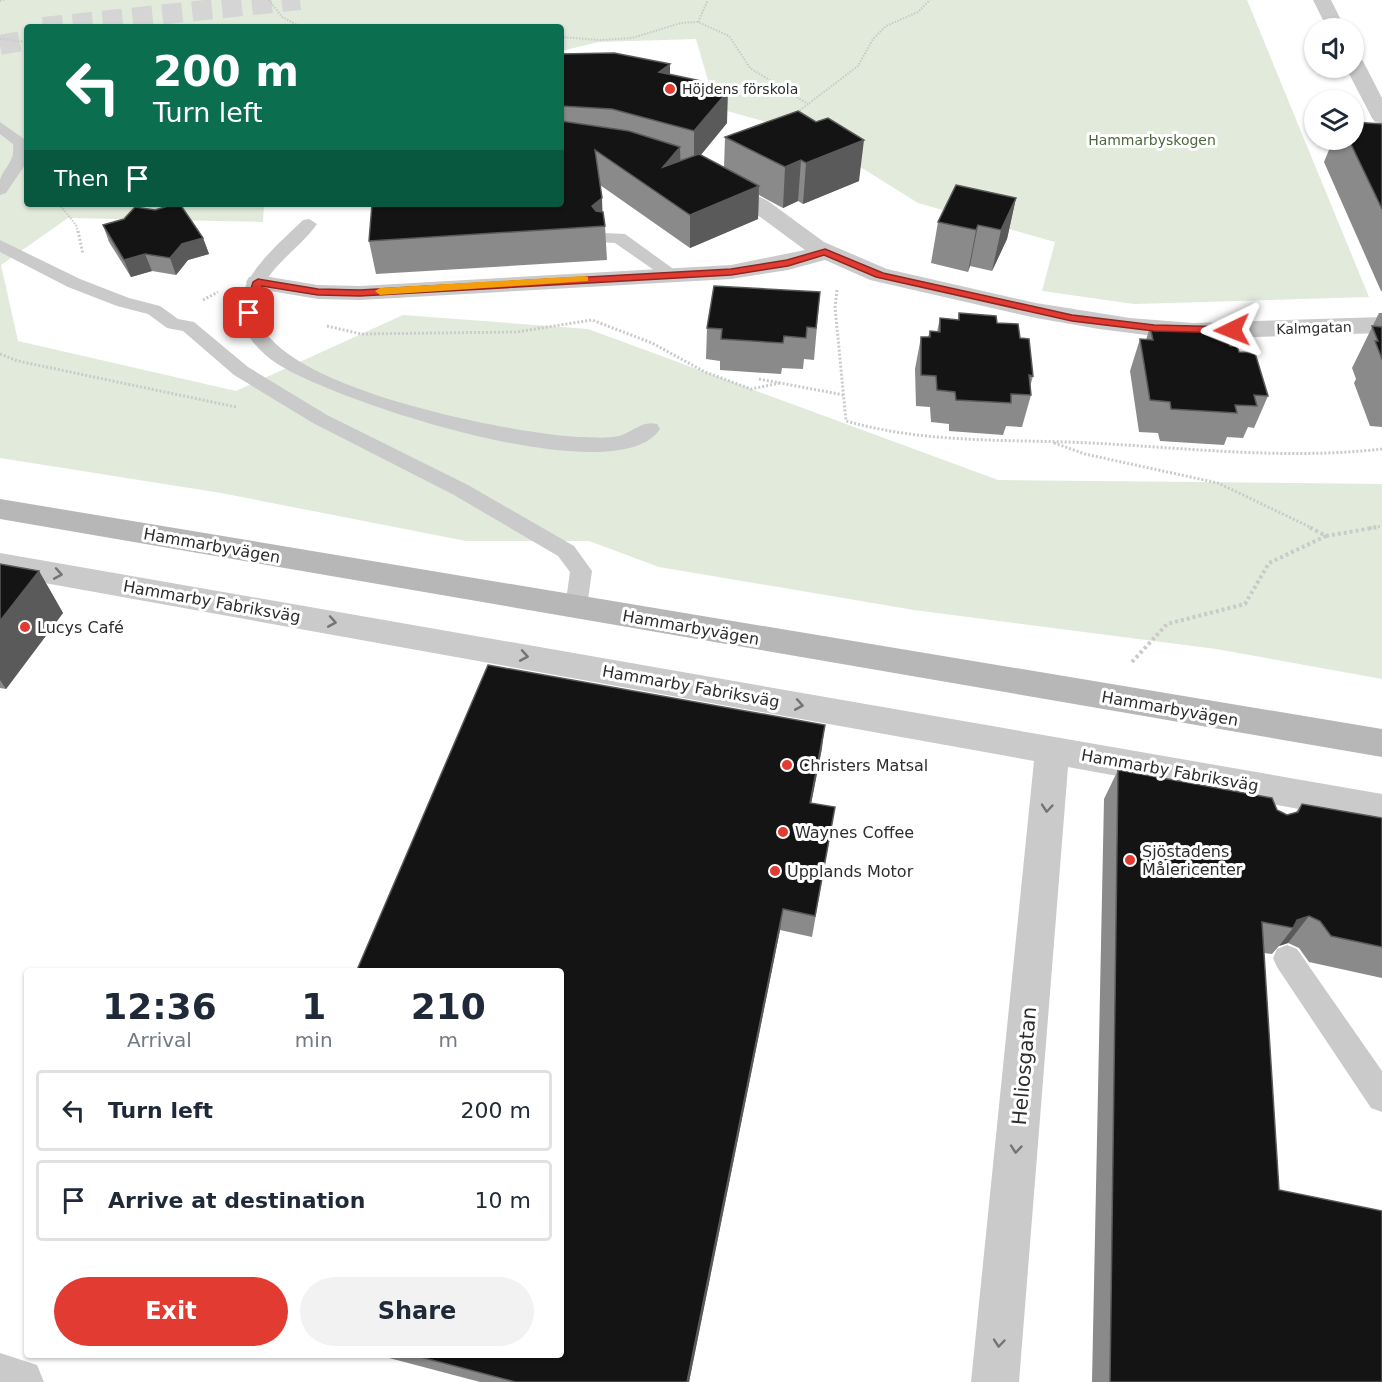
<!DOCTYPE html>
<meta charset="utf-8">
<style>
:root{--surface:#fff;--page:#f2f2f3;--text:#1f2937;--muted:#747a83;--line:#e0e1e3;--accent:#e13b32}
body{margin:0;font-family:"DejaVu Sans",sans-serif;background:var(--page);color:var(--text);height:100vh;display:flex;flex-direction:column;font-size:22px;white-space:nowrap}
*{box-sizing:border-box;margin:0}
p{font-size:20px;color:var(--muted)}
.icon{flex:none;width:33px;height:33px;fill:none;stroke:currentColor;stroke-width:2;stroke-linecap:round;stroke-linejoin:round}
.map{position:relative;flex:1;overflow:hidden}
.sheet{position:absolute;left:24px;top:968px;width:540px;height:390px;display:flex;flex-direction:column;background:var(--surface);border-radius:6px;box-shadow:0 2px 4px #0004}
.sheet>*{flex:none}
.banner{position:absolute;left:24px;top:24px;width:540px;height:183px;border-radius:6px;box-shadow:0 2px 4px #0004;background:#0b6e4f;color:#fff;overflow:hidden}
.controls{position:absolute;left:1304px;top:18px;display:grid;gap:12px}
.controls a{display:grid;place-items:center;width:60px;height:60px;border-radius:50%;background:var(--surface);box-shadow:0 2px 4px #0004;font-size:30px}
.pin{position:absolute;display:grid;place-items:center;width:51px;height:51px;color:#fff;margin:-26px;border-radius:12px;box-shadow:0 3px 9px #0006}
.me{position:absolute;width:66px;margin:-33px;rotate:268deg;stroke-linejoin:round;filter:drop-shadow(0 0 4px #0008)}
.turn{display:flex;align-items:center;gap:21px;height:126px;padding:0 30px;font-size:27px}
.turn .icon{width:78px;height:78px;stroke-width:2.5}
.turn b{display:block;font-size:42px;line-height:51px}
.then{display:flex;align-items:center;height:57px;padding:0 30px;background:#0003;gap:12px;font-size:22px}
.eta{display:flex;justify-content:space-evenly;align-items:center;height:102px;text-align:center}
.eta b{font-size:36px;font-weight:600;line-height:42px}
.action{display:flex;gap:12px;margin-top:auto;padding:12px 30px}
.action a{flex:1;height:69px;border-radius:36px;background:var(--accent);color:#fff;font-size:24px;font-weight:600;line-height:69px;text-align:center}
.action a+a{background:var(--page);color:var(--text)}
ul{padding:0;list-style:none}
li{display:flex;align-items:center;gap:18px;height:81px;margin:0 12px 9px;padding:0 18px;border:3px solid var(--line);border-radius:6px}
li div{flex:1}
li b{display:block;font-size:22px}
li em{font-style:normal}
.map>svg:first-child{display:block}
</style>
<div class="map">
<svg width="1382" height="1382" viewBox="0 0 1382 1382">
<rect width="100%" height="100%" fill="#fff"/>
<path fill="#e1eadb" d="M0,0H1247L1369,297L1134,304L1042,291L1055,242L918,203L806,133L720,109L712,94L696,39L599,42L561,51V27H27V204H264L263,222L68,218L1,265L18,341L236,391L403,315L588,329L998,480L1382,484V679L1216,649L914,610L659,567L589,541H466L221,493L0,458Z"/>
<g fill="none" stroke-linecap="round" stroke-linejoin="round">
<path stroke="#d5d5d5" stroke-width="20" stroke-dasharray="20 10" stroke-linecap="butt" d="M43,27L300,0
M0,45L27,40"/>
<path stroke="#cacaca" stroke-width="2" stroke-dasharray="1.5 1.5" stroke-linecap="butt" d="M269,0L282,17L301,27
M0,1L4,0
M698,22L708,0
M561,37L600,40L632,38L681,23L698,22L729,36L750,68L808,104
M0,39L27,42
M795,114L858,66L873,39L886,26L918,12L930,0
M59,204L76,225L78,233"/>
<path stroke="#cacaca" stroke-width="3" stroke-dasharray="2 2" stroke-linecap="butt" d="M78,231L83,254
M837,290L835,307L846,421C927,444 1008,439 1091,443C1189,448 1284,460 1382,449
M203,300L218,292
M327,326L361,334L516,332L592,320L652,343L705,372L751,389L780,383
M0,354L18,361L236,407
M759,379L844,395
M1054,443L1085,454L1218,483L1312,528
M1370,528L1382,526"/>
<path stroke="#cacaca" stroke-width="4" stroke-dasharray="3 3" stroke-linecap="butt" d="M1326,536L1378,527
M1132,662L1167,624L1245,604L1269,563L1326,536L1309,527"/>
<path fill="#cacaca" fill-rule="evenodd" d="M0,122L27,141V162L6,193L0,195C0,191 0,184 0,180C5,165 15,163 13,144L0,134Z
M309,219L317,224C299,251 254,274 258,313C266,387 515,434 578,437C591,437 606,439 619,436C633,432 642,420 657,424L660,429C617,496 329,399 276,363C260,352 241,333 240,312C238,276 280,243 303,220Z
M604,233L625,234L679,273L670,278L664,277L615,243L598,242L596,238Z
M0,240L80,279L129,298L160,306L178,319L194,322L248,367L327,415L468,485L574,546L592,571L587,607L584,613L576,615L568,613L565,607L570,572L558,556L454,495L313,423L234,375L183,331L167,328L148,314L117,306L68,287L0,252Z
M1287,945L1297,949L1382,1071V1112L1371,1108L1277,967L1273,958L1277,949Z"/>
<path fill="#cacaca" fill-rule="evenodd" d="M1313,0H1331L1345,28H1327Z
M1353,55L1363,61L1382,98V124L1375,122L1372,118L1346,68H1353Z
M718,177L768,201L824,242L887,269L1036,303L1130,318L1193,323L1382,317V333L1225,338L1162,337L1099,329L1036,318L870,280L825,260L788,270L731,279L360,300L318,299L258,289L249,287L246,282L249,277L258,275L318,285L360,286L731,265L805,250L752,211L710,189L707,184L710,179Z
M0,553L1382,794V824L1068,767L1019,1382H971L1034,761L0,575Z
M0,1353L37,1365L44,1382H0Z"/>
<path fill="#b7b7b7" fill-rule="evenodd" d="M0,499L1382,729V757L0,519Z"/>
</g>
<path fill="#8a8a8a" d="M561,54L670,64V75L701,85L727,123L701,155L724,168L725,137L798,111L859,181L803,204L798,201L783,208L759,195L758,219L690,248L600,185L602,212L605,226L607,260L376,274L369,241L561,204Z
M1382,124V291H1381L1324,162L1333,140H1353Z
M1016,198L1007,239L992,271L970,266L968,272L931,263L938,222Z
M103,225L203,238L209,254L188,260L176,275L152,271L131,277L109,242Z
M820,292L814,360L804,359L803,369L782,368L781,374L720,370V361L706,359L707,328Z
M959,313L997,323L1020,338L1033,376L1030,387L1031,395L1022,427L1006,426L1003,435L949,431V424L931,422L930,407L916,406L915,369L921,337H928L930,331L937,332L940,318L958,320Z
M1379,313H1382V427L1370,426L1354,383L1356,379L1352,368Z
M1150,327L1230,346L1239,352L1268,396L1254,428L1248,427L1243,438L1227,437L1224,445L1160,441L1158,433L1139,432L1130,371L1140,339L1146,340Z
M0,564L39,571L63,613L6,689L0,688Z
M822,748L811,803L831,830L812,937L780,930L689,1382H480L374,1354H561Z
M1118,770L1277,810L1287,815L1296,812L1302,804L1382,818V978L1309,962L1299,948L1288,943L1279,946L1272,954L1264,953L1279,1190L1382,1382H1092L1104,799Z"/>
<path fill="#5a5a5a" d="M670,64V96L659,72Z
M728,91L727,123L694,163V131Z
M864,140L859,181L803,204L806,163Z
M680,147L681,179L663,167Z
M801,160L798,201L783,208L785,167Z
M759,186L758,219L690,248V215Z
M602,198L603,227L592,206Z
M1016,198L1007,239L992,271L1001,230Z
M978,225L970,266L968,272L976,230Z
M203,238L209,254L188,260L176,275L170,258L182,244Z
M145,254L152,271L131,277L124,260Z
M39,571L63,613L6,689L0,680V621Z
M825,725L822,748L807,825L810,803Z
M783,909L780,930L689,1382H687Z
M1309,916L1288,943L1279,946L1293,928L1297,920Z"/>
<path fill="#141414" stroke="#5a5a5a" stroke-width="1.5" d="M614,53L670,64L659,72L701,81L698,85L728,91L694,131L612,109L561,106V54Z
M798,111L816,122L828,118L864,140L806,163L801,160L785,167L725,137Z
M561,121L629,131L680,147L663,167L699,154L759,186L690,215L595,150L602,198L592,206L596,211L603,212L605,226L369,241L372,204H561Z
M1353,122L1382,124V209L1349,140H1353Z
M956,185L1016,198L1001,230L978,225L976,230L938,222Z
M175,204H180L203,238L182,244L170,258L145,254L124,260L103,225L124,219L135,207L155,210Z
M714,286L820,292L816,328L807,327L806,338L784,336L783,343L721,339L722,329L707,328Z
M959,313L996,316L997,323L1018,324L1020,338L1029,339L1033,376L1029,375L1031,395L1011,394V403L956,400L955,392L937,390L936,376L921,375V337H930V331L940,332V318L959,320Z
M1372,326L1382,327V359L1375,341H1378Z
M1150,327L1227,332L1230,346H1237L1239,352L1255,353L1268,396L1254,395L1257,406L1235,405L1237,413L1171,409L1170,402L1150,400L1140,339L1153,340Z
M0,564L39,571L0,621Z
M488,665L825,725L810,803L835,807L815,916L783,909L687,1382H516L409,1354H561V970H357Z
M1118,770L1272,798L1277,810L1287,815L1298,812L1302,804L1382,818V947L1331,936L1320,921L1309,916L1297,920L1293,928L1262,922L1279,1190L1382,1211V1382H1110Z"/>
<defs><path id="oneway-chevron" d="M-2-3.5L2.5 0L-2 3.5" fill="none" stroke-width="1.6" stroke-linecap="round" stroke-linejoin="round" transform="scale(1.5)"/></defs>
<g stroke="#747474">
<use href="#oneway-chevron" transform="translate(58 574) rotate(10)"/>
<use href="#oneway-chevron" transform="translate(332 622) rotate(10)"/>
<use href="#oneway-chevron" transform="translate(524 656) rotate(10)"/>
<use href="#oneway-chevron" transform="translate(799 705) rotate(10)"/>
<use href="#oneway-chevron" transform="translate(1047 808) rotate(95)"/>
<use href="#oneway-chevron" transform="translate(1016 1149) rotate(95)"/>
<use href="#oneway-chevron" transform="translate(999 1343) rotate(95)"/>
</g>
<path fill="#e13b32" stroke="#922620" stroke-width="1.5" d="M825,249L883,273L1072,315L1154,325L1232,327L1237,330L1232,333L1154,331L1072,321L876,277L824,255L788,266L731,275L360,296L318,295L262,286L254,313L249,316L244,313L253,282L258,279L318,289L360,290L731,269L787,260Z"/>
<path fill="#f59e0b" d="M584,276L588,277V281L380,295L375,291L380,288Z"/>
<g fill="#e13b32" stroke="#fff" stroke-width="2">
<circle cx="670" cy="89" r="6"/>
<circle cx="25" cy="627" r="6"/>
<circle cx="787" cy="765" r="6"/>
<circle cx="783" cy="832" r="6"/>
<circle cx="1130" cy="860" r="6"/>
<circle cx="775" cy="871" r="6"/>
</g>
<g text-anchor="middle" stroke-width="6" stroke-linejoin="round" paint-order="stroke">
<g font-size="14" fill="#2d2d2d" stroke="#fff" text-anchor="start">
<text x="682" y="94">Höjdens förskola</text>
</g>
<g font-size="14" fill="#4b683c" stroke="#fff">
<text x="1152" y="145">Hammarbyskogen</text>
</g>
<g font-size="14" fill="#2d2d2d" stroke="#fff">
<text transform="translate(1314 328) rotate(-2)" y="5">Kalmgatan</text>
</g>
<g font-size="16" fill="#2d2d2d" stroke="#fff">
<text transform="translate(212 545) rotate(10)" y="6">Hammarbyvägen</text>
<text transform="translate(212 601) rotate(10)" y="6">Hammarby Fabriksväg</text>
<text transform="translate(691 627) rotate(10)" y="6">Hammarbyvägen</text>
<text transform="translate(691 686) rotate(10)" y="6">Hammarby Fabriksväg</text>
<text transform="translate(1170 708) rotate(10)" y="6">Hammarbyvägen</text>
<text transform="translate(1170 770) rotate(10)" y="6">Hammarby Fabriksväg</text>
</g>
<g font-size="16" fill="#2d2d2d" stroke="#fff" text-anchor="start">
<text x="37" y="633">Lucys Café</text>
<text x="799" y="771">Christers Matsal</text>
<text x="795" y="838">Waynes Coffee</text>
<text x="1142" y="857">Sjöstadens<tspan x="1142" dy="18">Målericenter</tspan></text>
<text x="787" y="877">Upplands Motor</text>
</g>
<g font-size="20" fill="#2d2d2d" stroke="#fff">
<text transform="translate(1024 1066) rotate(-85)" y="7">Heliosgatan</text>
</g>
</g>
</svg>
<div class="controls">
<a><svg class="icon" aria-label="sound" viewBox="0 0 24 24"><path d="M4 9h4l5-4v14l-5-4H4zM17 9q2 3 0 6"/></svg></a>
<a><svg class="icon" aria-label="layers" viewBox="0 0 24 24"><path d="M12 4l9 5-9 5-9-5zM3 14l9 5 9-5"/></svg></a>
</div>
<div class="pin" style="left:249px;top:313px;background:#d93025"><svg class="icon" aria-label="arrive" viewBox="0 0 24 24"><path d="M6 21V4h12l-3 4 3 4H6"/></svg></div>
<svg class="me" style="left:1232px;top:330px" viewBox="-20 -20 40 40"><path d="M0-17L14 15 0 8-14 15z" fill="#e13b32" stroke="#fff" stroke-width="4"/></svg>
<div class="banner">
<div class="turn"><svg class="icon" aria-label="left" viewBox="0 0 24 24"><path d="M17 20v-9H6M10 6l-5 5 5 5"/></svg><div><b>200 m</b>Turn left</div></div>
<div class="then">Then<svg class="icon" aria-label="arrive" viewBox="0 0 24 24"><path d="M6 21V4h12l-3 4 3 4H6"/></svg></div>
</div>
<section class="sheet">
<div class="eta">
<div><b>12:36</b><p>Arrival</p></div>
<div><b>1</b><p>min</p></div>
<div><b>210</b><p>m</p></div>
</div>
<ul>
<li><svg class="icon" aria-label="left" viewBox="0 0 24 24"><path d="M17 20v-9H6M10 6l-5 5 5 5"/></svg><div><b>Turn left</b></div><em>200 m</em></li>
<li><svg class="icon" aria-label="arrive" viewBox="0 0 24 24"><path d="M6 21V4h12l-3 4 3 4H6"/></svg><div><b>Arrive at destination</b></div><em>10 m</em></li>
</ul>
<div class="action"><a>Exit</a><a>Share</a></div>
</section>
</div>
